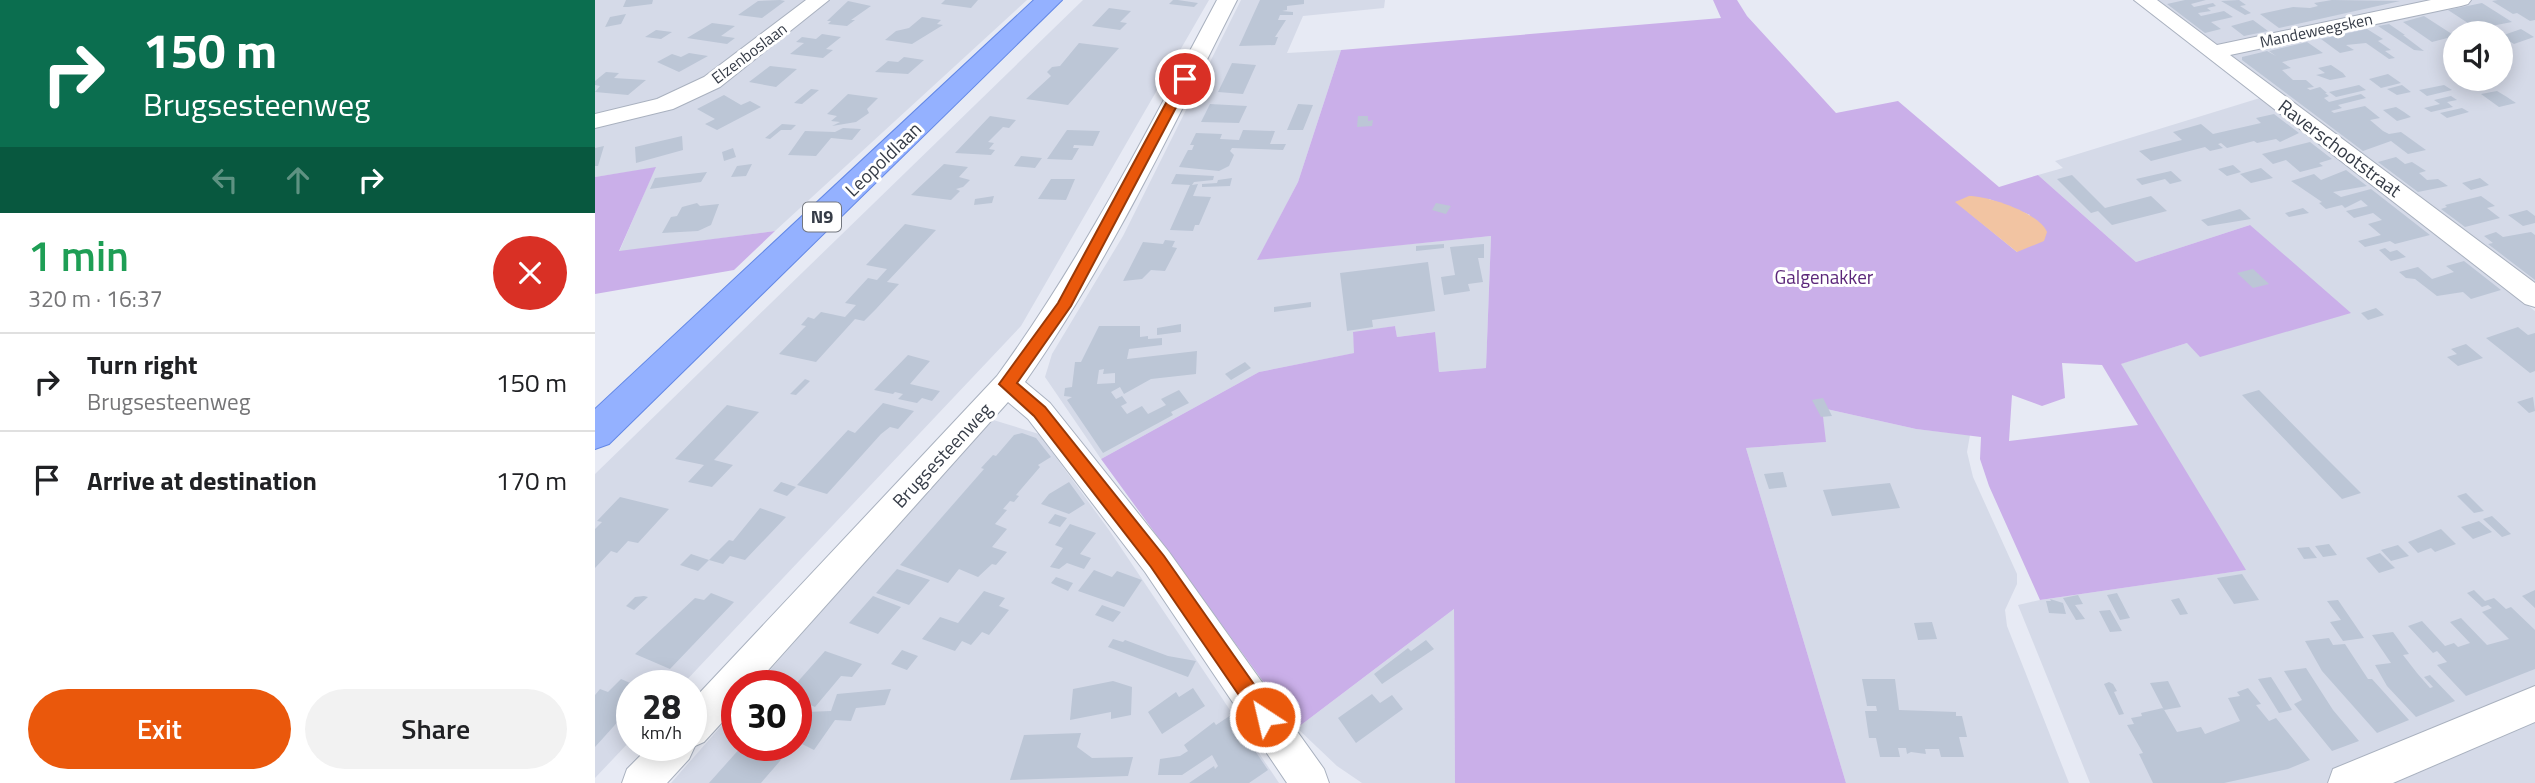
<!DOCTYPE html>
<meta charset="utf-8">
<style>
:root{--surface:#fff;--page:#f2f2f2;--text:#202124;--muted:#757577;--line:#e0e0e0;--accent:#ea580c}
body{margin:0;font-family:"Titillium Web",sans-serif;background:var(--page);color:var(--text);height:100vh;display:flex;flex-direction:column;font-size:26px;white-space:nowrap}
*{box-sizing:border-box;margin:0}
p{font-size:23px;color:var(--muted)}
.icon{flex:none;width:38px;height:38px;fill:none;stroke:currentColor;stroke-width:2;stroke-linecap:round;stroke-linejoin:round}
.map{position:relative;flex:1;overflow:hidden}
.details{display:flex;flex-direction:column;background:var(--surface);width:595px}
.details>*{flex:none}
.top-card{background:#0b6e4f;color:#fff;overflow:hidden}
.buttons{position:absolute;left:1848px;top:21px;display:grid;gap:14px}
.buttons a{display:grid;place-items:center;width:70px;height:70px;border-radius:50%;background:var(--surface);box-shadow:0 4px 18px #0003;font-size:35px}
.speed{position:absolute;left:21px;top:670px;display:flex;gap:14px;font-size:35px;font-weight:700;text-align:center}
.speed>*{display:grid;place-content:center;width:91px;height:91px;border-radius:50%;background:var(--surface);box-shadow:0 4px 18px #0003;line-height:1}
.speed small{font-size:18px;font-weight:400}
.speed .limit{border:10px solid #d22;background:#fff;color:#111}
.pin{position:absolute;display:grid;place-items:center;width:60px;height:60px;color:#fff;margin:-30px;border:4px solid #fff;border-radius:50%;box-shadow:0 2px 7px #0007}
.me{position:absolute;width:77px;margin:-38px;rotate:325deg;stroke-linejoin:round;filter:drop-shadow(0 0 5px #0008)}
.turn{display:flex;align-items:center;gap:24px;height:147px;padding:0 28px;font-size:32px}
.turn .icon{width:91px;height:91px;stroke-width:2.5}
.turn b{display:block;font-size:49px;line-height:60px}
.lanes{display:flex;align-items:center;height:66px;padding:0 28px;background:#0003;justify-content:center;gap:35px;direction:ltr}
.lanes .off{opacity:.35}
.round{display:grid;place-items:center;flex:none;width:74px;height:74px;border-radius:37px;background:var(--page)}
.head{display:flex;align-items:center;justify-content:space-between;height:119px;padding:0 28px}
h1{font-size:42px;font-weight:600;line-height:52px;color:#1e9e55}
.primary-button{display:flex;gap:14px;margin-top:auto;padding:14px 28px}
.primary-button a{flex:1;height:80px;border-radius:42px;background:var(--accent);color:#fff;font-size:28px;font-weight:600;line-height:80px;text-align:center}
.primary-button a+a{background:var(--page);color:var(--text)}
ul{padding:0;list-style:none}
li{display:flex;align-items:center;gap:21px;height:98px;padding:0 28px;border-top:2px solid var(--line)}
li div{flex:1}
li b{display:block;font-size:26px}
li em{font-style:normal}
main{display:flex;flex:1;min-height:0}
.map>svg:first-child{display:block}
</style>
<main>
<section class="details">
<div class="top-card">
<div class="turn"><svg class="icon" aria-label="right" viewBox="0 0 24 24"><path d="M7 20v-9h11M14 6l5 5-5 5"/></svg><div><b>150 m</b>Brugsesteenweg</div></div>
<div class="lanes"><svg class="icon off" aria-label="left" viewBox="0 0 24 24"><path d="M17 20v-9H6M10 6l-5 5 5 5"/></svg><svg class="icon off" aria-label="ahead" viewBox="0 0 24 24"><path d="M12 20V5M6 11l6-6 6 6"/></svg><svg class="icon" aria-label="right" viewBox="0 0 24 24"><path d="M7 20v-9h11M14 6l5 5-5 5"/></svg></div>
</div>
<div class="head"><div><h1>1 min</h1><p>320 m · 16:37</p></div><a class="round" style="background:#d93025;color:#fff"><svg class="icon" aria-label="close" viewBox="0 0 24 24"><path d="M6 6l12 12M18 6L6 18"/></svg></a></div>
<ul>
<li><svg class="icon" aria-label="right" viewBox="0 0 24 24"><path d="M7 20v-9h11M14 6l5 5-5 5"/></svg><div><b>Turn right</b><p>Brugsesteenweg</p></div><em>150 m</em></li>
<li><svg class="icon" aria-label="arrive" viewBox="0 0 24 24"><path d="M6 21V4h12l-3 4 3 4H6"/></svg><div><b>Arrive at destination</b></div><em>170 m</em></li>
</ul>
<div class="primary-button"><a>Exit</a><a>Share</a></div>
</section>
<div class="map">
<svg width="1940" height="783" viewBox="0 0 1940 783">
<rect width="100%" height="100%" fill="#e7eaf4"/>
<path fill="#d5dae8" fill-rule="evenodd" d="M0,0H432L180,231L24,252L60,168L0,177Z
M488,0H614L426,326L86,686H37V739L0,778V474Z
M646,0H790L789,8L708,16L692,53L746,50L703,182L663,259L896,236L891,368L844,372L839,332L802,337L800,326L758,333L760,353L664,372L506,459L450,377L457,354L528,236Z
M1560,0H1940V284ZM1860,33H1906V79H1860Z
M1665,98L1940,311V783H1495L1423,605L1445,600L1650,570L1525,364L1592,343L1655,225L1541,262L1443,175L1468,168L1460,161Z
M1227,408L1321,429L1375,435L1372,452L1378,477L1422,574V584L1410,610L1412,626L1474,783H1251L1151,448L1230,442Z
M395,419L444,434L514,530L684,783H76L142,708V746H201V686H161Z
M859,609L860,783H767L742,766L702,728Z"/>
<path fill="#caafe9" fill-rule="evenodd" d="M1118,0H1142L1152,16L1241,113L1303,101L1404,187L1443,175L1541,262L1655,225L1756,313L1605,357L1592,343L1526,364L1651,570L1445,600L1394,486L1385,459L1386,437L1321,429L1227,408L1231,442L1151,448L1251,783H860L859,609L702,728L506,459L664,372L759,353L758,332L800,326L802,337L840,332L844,372L891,368L896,236L662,260L703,182L746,50L1126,18ZM1394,199L1435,215L1422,252L1361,202ZM1467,363L1507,365L1543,425L1414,441L1417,395L1447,406L1470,398Z
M61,167L24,251L180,231L139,270L0,294V177Z"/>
<path fill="#f2c4a2" d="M1374,196C1394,196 1444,213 1452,232L1449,241L1422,252L1360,202Z"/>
<path fill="#bcc6d6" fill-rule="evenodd" d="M31,0H58L57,4L33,7H28Z
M350,0H383L376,8L346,4Z
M578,0H583L603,3L599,7L574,4Z
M665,0H709V4L692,6V10L687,11L698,12V15H685L683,20H691L680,37H683L680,45L644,46Z
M1590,0H1611L1596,4L1599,7L1618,3L1621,6L1612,8L1616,11L1603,13L1606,16L1629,11L1638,17L1616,22L1626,29L1610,33L1572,4Z
M1644,0L1651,5L1645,6L1656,13L1650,15L1626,1Z
M1737,0L1805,1L1684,28L1665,14L1698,7L1715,8L1723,6L1719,3Z
M1903,0H1940V20L1935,21L1922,13L1918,14L1897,1Z
M163,1L185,0L190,1L167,18L143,15Z
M253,1L276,6L256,20H260L252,26L233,24L236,21H232Z
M1887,3L1917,22L1891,27L1885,23L1876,25L1853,10Z
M514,8L536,11L525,22L532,23L525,30L497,26Z
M31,14L26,24L10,27L15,17Z
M1829,16L1860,36L1837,42L1808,22Z
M327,17L346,20L342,24L348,25L317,44L290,40L301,31L314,28Z
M1658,20L1673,31L1649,36L1636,26Z
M117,23L140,26L126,36L140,38L132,44L92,38Z
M1794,24L1810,35H1808L1829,51L1819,50L1783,26Z
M1772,29L1788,39L1783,41L1796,50L1790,51L1800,58L1794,59L1771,43L1751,45L1759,50L1745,53L1726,39Z
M1926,29L1939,37L1919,44L1906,36Z
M61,30L77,32L66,39L50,37Z
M227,34L246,37L231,49L238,50L228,58L195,54L209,43L201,42L207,37L221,39Z
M1712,42L1728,53L1687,62L1696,68L1687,70L1698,80H1711L1719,87L1712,88L1715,90L1725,87L1732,93H1730L1734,96L1729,98L1734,102L1766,94L1771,98L1743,105L1747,108L1736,111L1739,113L1770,106L1785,118L1775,120L1788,131L1794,134L1806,132L1831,150L1813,154L1796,141L1768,151L1647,60V57L1672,51L1681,56L1674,51Z
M484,43L524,48L473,105L431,99L456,76L452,72L457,67L465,66Z
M94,53L113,56L84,72L62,62L77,54L86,57Z
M309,57L329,60L313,74L280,72L293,61L303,62Z
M637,63L661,65L648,94L623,92Z
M1736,65L1748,73L1751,77L1735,80L1721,75L1730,73L1723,68Z
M175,66L202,69L181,87L154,82Z
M11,72L24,73L19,78L51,80L33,95L0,92L5,86L0,85V81Z
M1793,74L1806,83L1786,88L1774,79Z
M1764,85L1771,90L1741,97L1734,92Z
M1807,85L1816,92L1802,95L1792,89Z
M1849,85L1857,90L1832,96L1824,90Z
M216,89L224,90L207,104L199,103Z
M1902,91L1912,97L1921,103L1904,107L1886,94Z
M253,94L283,98L272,109L274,113L261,122L237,126L245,122L236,121L242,116L232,114Z
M129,95L146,105L155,101L166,107L122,130L110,124L120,119L102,109Z
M1856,96L1862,100L1852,102L1858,107L1836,112L1829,108L1845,104L1839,100Z
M615,104L652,106L644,123L606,122Z
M703,104L718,105L708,130H692Z
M1801,107L1809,112L1816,117L1802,121L1788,110Z
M1867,108L1874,112L1852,118L1845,113Z
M1679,114L1704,133L1685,142L1681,139L1662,143L1659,141L1632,148L1626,143L1623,144L1628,148L1615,151L1610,147L1556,161L1544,151L1587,140L1578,132L1606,124L1618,134L1666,123L1661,118Z
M395,116L421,120L414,128L408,127L393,142L399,143L394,149L400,150L396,155L360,153Z
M763,116H773V121L778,120L777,126L762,127Z
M187,124L201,125L196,130H186L175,139L170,138Z
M248,128L266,129L257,140L236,138L221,156L193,155L210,131L240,132Z
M472,130L505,131L498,146L479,145L478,148H484L477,160L452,159Z
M648,130L680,131L675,144H691L688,150L637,148L635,151L639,155L634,166L624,171L584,167L593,150H597L599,145H595L601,133L627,134L625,139L644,140Z
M87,136L88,150L41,163L40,147Z
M1715,142L1737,159L1724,163L1728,166L1705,172L1691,160L1678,164L1667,154Z
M9,146L3,166H0V148Z
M138,148L141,157L129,161L127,152Z
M426,156L447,158L440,168L419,166Z
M1801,157L1810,164L1817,162L1831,171L1824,173L1832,180L1843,179L1853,186L1823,192L1783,162Z
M157,164L151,176L136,177L142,166Z
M349,164L373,167L364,177L375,180L368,187L361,189L365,191L356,200L316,195Z
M1638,165L1646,172L1632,176L1623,169Z
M1666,168L1678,178L1656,183L1645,174Z
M1751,170L1772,186L1738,192L1746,197L1776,189L1835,235L1800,244L1795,241L1770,247L1763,241L1786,235L1773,224L1787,220L1778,213L1759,218L1751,211L1773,206L1766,200L1750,208L1747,205L1731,209L1724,203L1727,202L1696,181L1719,174L1726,180Z
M1576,171L1587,181L1575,184L1570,179L1547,185L1541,179Z
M112,172L106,182L55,189L60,178Z
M581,174L619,176L618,180L599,182L597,185L603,184L598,196L616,197L604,225H600L598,231L575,230L595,185L576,184Z
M1477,175L1510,208L1556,196L1572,211L1517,225L1503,211L1496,213L1462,179Z
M637,178L635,186L607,187V184L622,183L623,180Z
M1885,178L1894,185L1876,190L1867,183Z
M456,179H480L471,200L443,199Z
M399,196L397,203L379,205L380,199Z
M1886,196L1900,206L1892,208L1905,218L1870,227L1846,209L1852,207L1850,205Z
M102,203L105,206L124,204L116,225L103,231L67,233L76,217L82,216L87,207Z
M841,203L856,206L851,214L837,210Z
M1708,208L1714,213L1694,217L1690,213Z
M1645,209L1656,219L1613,226L1606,220Z
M1932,210L1940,216V223L1928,226L1913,215Z
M310,224L341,230L292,282L304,284L281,309L269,321L260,319L221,362L184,354L211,326L206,325L213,317L219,319L226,312L250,317L261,305L250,303L273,278L282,280L292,269L271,265Z
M1901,232L1908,237L1936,232L1940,235V280L1893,244L1898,243L1889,236Z
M570,240L580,241L577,247L582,248L570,271L556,270L547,279L528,281L548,242L568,244Z
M849,244V248L821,251V246Z
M889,244V258H883L888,282L873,284L875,291L849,295L846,277L860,275L855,247Z
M1790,248L1795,252L1802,250L1811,257L1796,261L1784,250Z
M1869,261L1906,290L1876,299L1868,292L1842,296L1820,279L1811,278L1804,272L1823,267L1837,279L1859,272L1851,266Z
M833,262L840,311L777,320L778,327L752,331L745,273Z
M1658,269L1672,282L1674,284L1658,288L1642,273Z
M716,302V307L679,312V307Z
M1781,308L1789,315L1773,320L1766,313Z
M586,324V332L562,335V328Z
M504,326H545V337L553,336V339L567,338V345L534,349L532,359L602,351L601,374L556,379L529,394L525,387L516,392L521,399L527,396L532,403L526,406L532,414L547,406L553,414L571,405L566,399L584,390L594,403L576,412L578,415L508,453L472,400L477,397L469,396L470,388L477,387L480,362H486ZM509,369L508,374L520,373V383L502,384L504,370Z
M1923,327L1933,335L1940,333V371L1935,373L1891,338Z
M1871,344L1888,358L1863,366L1852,357L1862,354L1856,349Z
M313,355L335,361L315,384L345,391L337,401L327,398L322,403L303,399L308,394L300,392L298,394L279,390Z
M650,362L656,368L636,380L630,374Z
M210,379L215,381L201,395L195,394Z
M1664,390L1717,444L1766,493L1747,499L1647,395Z
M1938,397L1940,411L1934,413L1922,402Z
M1228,398L1237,416L1226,417L1217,400Z
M288,403L319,411L303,429L295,427L286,434L232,494L202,485L253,430L260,433Z
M132,405L164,412L119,460L138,465L117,487L93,482L109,465L80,459Z
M427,433L441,438L456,457L443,465L445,467L421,495L424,496L419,502L415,501L408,509L412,510L400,524L412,529L397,547L412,552L401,565L397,564L383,577L364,569L353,583L305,565L389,469L386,468L398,455L401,456L419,435Z
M1188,472L1192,487L1174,489L1169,474Z
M186,482L201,487L192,496L178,491Z
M474,482L490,504L474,514L446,504L454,494Z
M1295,483L1305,508L1237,516L1228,490Z
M1871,493L1889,511L1879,513L1862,496Z
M25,497L74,509L43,543L33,541L22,553L16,551L0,568V529L7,522L2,521Z
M165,508L191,517L150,560L135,556L128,564L114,560L134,540L138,541Z
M460,514L472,518L465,527L453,523Z
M1897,516L1916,534L1907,537L1888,519Z
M1884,521L1897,532L1878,539L1866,527Z
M475,524L501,533L485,554L496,558L489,569L472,563L464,569L455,567L468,548L460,545Z
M1846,529L1861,544L1840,552L1836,548L1823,553L1813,542Z
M1734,544L1742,555L1728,557L1720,546Z
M1803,545L1814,556L1796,561L1786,550Z
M1714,547L1722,558L1709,559L1702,548Z
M1785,553L1800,568L1784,573L1771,558Z
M96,554L114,560L103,571L85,565Z
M302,569L335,580L314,605L281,593Z
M499,570L517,577L522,571L547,580L529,607L483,591Z
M1647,574L1664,600L1639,604L1622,578Z
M461,577L478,583L473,591L456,583Z
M1879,590L1890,601L1899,598L1911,609L1916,607L1940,630V669L1871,696L1842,665L1852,662L1842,651L1838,653L1813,626L1827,621L1850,646L1859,643L1863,647L1875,643L1855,622L1866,618L1892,645L1914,639L1887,612L1897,608L1893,605L1887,607L1872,593Z
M1940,590V608L1927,596Z
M389,591L410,598L404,606L414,610L394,635L387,632L376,645L367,641L360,651L327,639L345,617L363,623Z
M116,593L139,602L75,669L40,654L100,598L109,600Z
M1522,593L1535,618L1525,620L1512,595Z
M1483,595L1488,604L1480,605L1490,619L1481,620L1468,598Z
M49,596L53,597L39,610L31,606L40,597Z
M278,596L306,607L283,634L254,623Z
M1584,598L1593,614L1585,615L1576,600Z
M1455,599L1468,603L1471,614L1454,613L1451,601H1456Z
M1743,600L1769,638L1748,641L1735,622L1746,620L1732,601Z
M507,605L526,612L518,622L500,615Z
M1515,610L1527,631L1515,632L1504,611Z
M1337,622L1342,639L1323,640L1319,623Z
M1798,632L1814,654L1808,655L1822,673L1835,688L1838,687L1829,677L1835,675L1860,701L1821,717L1792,686L1780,665L1796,663L1777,635Z
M1734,638L1738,645L1750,644L1773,679H1777L1814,720L1782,733L1727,671L1710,641Z
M518,639L528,642L530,640L573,656L601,661L593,677L513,647Z
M831,640L839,649L787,684L779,674L813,648L816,651Z
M307,650L323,656L312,670L296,664Z
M230,651L267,664L257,677L246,676L220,707L201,699L199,686Z
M1711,668L1738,710L1764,741L1737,751L1699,704L1707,700L1689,671Z
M1676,677L1697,710L1684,713L1663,679Z
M26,679L42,686H37V706L0,747V695L5,689L13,692Z
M1267,679H1300L1304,710L1361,712V716H1367L1372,737H1364L1369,757H1346L1344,749H1330L1331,754L1316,752L1312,754L1311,748H1303L1305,757H1285L1281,738H1274L1270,711H1282L1281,706H1272Z
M518,681L537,687L536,715L516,719V712L475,720L478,689Z
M1573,681L1586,707L1569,710L1555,683Z
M1514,682L1518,684L1522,691L1519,692L1529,714L1524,715L1509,684Z
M598,688L610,706L567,734L553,712L581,692L584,697Z
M1653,688L1666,704L1661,705L1674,721L1681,718L1715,760L1693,769L1629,783H1558L1544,754L1548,753L1532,725L1539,724L1536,718L1547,716L1546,713L1568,708L1582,732L1606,727L1610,734L1645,721L1633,698L1645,696L1642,692Z
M296,689L290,705L261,708L256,721L240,720L219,750L207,744L214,734L203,730L211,712L236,711L242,694Z
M777,694L785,703L797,695L808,709L761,743L743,718Z
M636,715L673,770L654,783H594L619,766L620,769L623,766L617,755L587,775H563L565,759L585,756L593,751L589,745L619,722L621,725Z
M486,733L482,747L497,758L538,757L533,776L415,780L429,735Z
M147,746H195L197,747L166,783H114Z"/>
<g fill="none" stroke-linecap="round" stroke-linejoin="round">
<g stroke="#a9b1bf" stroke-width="2">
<path id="minor" d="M211,0H234L125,87L78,109L0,128V114L62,99L109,77Z
M622,0H642C576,130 514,262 430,382L455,403L574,552L729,769L734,783H692L550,572L433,419L413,402L159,686H142V706L109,742L100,746L94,759L72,783H27L32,769L55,746H96V702L402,376C488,258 553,129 622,0Z
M1539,0H1562L1622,45L1836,0H1876L1873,4L1866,6L1635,55L1940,283V307L1930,304Z
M1940,686V722L1798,783H1733L1738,769Z"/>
</g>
<g stroke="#6388e6" stroke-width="2">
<path id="major" d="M439,0H467L14,444L0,449V409Z"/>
</g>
<use href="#minor" fill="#fff" fill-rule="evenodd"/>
<use href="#major" fill="#94b1ff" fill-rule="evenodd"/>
</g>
<path fill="#ea580c" stroke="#983908" stroke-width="2" d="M590,75L596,79L476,306L422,383L450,407L569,556L677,710L680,717L677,723L670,726L663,723L556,567L439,416L404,384L463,303L584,79Z"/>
<g text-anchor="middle" stroke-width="6" stroke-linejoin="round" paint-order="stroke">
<g font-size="16" fill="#363c47" stroke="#fff">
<text transform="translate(1721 30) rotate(-12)" y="6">Mandeweegsken</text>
<text transform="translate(154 53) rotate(-37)" y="6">Elzenboslaan</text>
</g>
<rect fill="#fff" stroke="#72767e" stroke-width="2" x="208" y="202.5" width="38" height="29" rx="5"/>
<g font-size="18" font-weight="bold" fill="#363c47">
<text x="227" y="223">N9</text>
</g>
<g font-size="19" fill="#363c47" stroke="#fff">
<text transform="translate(1745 148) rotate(37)" y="7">Raverschootstraat</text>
<text transform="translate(288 159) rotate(-44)" y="7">Leopoldlaan</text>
<text transform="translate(347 455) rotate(-47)" y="7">Brugsesteenweg</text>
</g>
<g font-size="19" fill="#5c277a" stroke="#fff">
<text x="1229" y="284">Galgenakker</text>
</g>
</g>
</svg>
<div class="buttons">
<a><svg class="icon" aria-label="sound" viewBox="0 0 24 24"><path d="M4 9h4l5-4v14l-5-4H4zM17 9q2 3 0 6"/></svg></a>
</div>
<div class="speed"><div>28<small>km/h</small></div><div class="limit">30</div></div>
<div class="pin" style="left:590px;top:79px;background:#d93025"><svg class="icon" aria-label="arrive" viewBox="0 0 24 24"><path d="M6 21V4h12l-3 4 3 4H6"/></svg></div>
<svg class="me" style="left:670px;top:717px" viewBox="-20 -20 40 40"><circle r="17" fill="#ea580c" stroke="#fff" stroke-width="3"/><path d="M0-11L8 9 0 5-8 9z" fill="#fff"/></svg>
</div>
</main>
